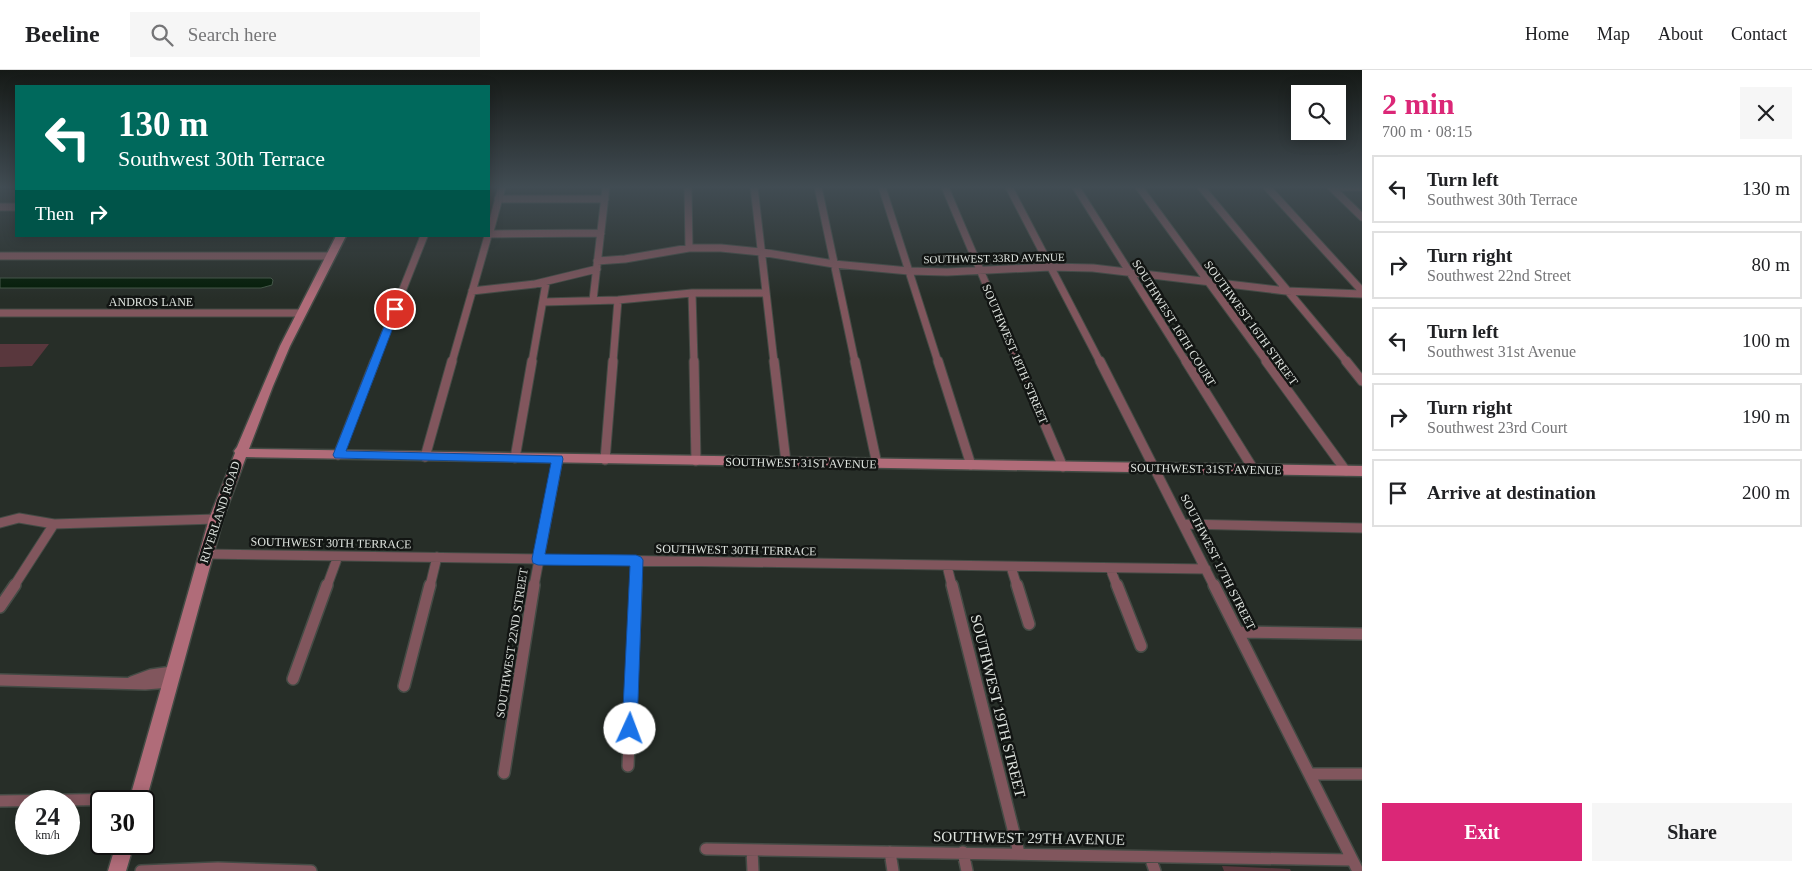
<!DOCTYPE html>
<meta charset="utf-8">
<style>
:root{--surface:#fff;--page:#f6f6f6;--text:#202124;--muted:#757577;--line:#e0e0e0;--accent:#db2777}
body{margin:0;font-family:"Times New Roman",serif;background:var(--page);color:var(--text);height:100vh;display:flex;flex-direction:column;font-size:19px;white-space:nowrap}
*{box-sizing:border-box;margin:0}
p{font-size:16px;color:var(--muted)}
.icon{flex:none;width:28px;height:28px;fill:none;stroke:currentColor;stroke-width:2;stroke-linecap:round;stroke-linejoin:round}
.map{position:relative;flex:1;overflow:hidden}
.sheet{display:flex;flex-direction:column;background:var(--surface);width:450px}
.sheet>*{flex:none}
.guide{position:absolute;left:15px;top:15px;width:475px;height:152px;border-radius:0px;box-shadow:0 2px 12px #0003;background:#00695c;color:#fff;overflow:hidden}
.buttons{position:absolute;left:1291px;top:15px;display:grid;gap:10px}
.buttons a{display:grid;place-items:center;width:55px;height:55px;border-radius:0px;background:var(--surface);box-shadow:0 2px 12px #0003;font-size:25px}
.speed{position:absolute;left:15px;top:720px;display:flex;gap:10px;font-size:25px;font-weight:700;text-align:center}
.speed>*{display:grid;place-content:center;width:65px;height:65px;border-radius:50%;background:var(--surface);box-shadow:0 2px 12px #0003;line-height:1}
.speed small{font-size:12px;font-weight:400}
.speed .limit{border:2px solid #111;border-radius:8px;background:#fff;color:#111}
.pin{position:absolute;display:grid;place-items:center;width:42px;height:42px;color:#fff;margin:-21px;border:2px solid #fff;border-radius:50%;box-shadow:0 1px 5px #0007}
.me{position:absolute;width:55px;margin:-28px;rotate:2deg;stroke-linejoin:round;filter:drop-shadow(0 0 4px #0008)}
.turn{display:flex;align-items:center;gap:18px;height:105px;padding:0 20px;font-size:22px}
.turn .icon{width:65px;height:65px;stroke-width:2.5}
.turn b{display:block;font-size:35px;line-height:42px}
.then{display:flex;align-items:center;height:48px;padding:0 20px;background:#0003;gap:10px;font-size:19px}
.round{display:grid;place-items:center;flex:none;width:52px;height:52px;border-radius:0px;background:var(--page)}
.summary{display:flex;align-items:center;justify-content:space-between;height:85px;padding:0 20px}
h1{font-size:30px;font-weight:800;line-height:38px;color:var(--accent)}
.button{display:flex;gap:10px;margin-top:auto;padding:10px 20px}
.button a{flex:1;height:58px;border-radius:0px;background:var(--accent);color:#fff;font-size:20px;font-weight:800;line-height:58px;text-align:center}
.button a+a{background:var(--page);color:var(--text)}
ul{padding:0;list-style:none}
li{display:flex;align-items:center;gap:15px;height:68px;margin:0 10px 8px;padding:0 10px;border:2px solid var(--line);border-radius:0px}
li div{flex:1}
li b{display:block;font-size:19px}
li em{font-style:normal}
header{display:flex;align-items:center;gap:30px;box-sizing:border-box;height:70px;padding:0 25px;background:var(--surface);border-bottom:1px solid var(--line)}
header strong{font-size:24px}
nav{display:flex;gap:28px;margin-inline-start:auto;font-size:18px}
.search{width:350px;height:45px;background:var(--page);display:flex;align-items:center;gap:12px;box-sizing:border-box;padding:0 18px;border-radius:0px;color:var(--muted);font-size:19px}
main{display:flex;flex:1;min-height:0}
.map>svg:first-child{display:block}
</style>
<header>
<strong>Beeline</strong>
<div class="search"><svg class="icon" aria-label="search" viewBox="0 0 24 24"><circle cx="10" cy="10" r="6"/><path d="M15 15l6 6"/></svg>Search here</div>
<nav><a>Home</a><a>Map</a><a>About</a><a>Contact</a></nav>
</header>
<main>
<div class="map">
<svg width="1362" height="801" viewBox="0 0 1362 801">
<rect width="100%" height="100%" fill="#272e28"/>
<path fill="#59373d" d="M0,274H49L32,296L0,297Z
M1222,796L1290,799L1291,801H1224Z"/>
<path fill="#021b05" stroke="#445746" d="M0,208H271L273,210L272,215L261,218H0Z"/>
<g fill="none" stroke-linecap="round" stroke-linejoin="round">
<g stroke="#444b45" stroke-width="9">
<path id="street-far2" d="M688,117L689,178
M754,117L774,292
M818,117L855,292
M882,117L938,292
M945,117L1019,292
M1009,117L1100,292
M1076,117L1186,292
M1139,117L1267,292
M1201,117L1347,292
M1267,117L1362,221
M1331,117L1362,147
M1331,117H1362
M498,129H605
M0,137H16
M489,164L601,163
M489,165L502,117
M0,186H331
M597,191L625,189L689,178H721L761,182L834,194L909,201L947,202L1050,197L1093,198L1286,221L1362,224
M472,221L535,214L597,199
M692,223L694,292
M593,230L606,117
M543,232L618,230L692,223H765
M0,243H301
M374,292L424,166
M452,292L488,166
M532,292L546,213
M613,292L618,230"/>
</g>
<g stroke="#444b45" stroke-width="11">
<path id="street-far1" d="M694,291L696,391
M774,291L786,392
M855,291L877,394
M938,291L971,395
M1018,291L1063,397
M1100,291L1214,516
M1186,291L1254,400
M1266,291L1346,401
M1346,291L1362,311
M338,385L375,291
M425,387L452,291
M515,388L532,291
M605,390L613,291
M0,453L19,448L54,454L216,449
M1183,454L1362,458
M205,484L1206,499
M947,496L952,516
M1011,497L1017,516
M1110,498L1117,516
M14,516L54,454
M327,516L338,486
M430,516L437,487
M534,516L558,389
M636,516L637,491"/>
</g>
<g stroke="#444b45" stroke-width="14">
<path id="street" d="M952,515L1019,783
M1017,515L1029,554
M1117,515L1141,576
M1214,515L1358,801
M0,537L15,515
M1238,562L1362,564
M293,609L327,515
M0,610L145,614L170,612
M132,612L151,605L172,602
M404,616L430,515
M628,696L636,515
M504,703L534,515
M1310,704H1362
M0,731L138,729
M706,779L1352,790
M752,780L753,801
M890,782L893,801
M963,782L967,801
M1150,787L1155,801
M141,801L218,798L311,801"/>
</g>
<g stroke="#444b45" stroke-width="3">
<path id="secondary" d="M336,166H346L290,276L273,316L249,379L1362,396V406L246,387L223,449L146,731L144,735V731H129L209,449L235,383L234,381L237,377L280,276Z
M116,774H134L126,801H108Z"/>
</g>
<use href="#street-far2" stroke="#81565d" stroke-width="7"/>
<use href="#street-far1" stroke="#81565d" stroke-width="9"/>
<use href="#street" stroke="#81565d" stroke-width="11"/>
<use href="#secondary" fill="#b06c79" fill-rule="evenodd"/>
</g>
<linearGradient id="sky" x2="0" y2="1"><stop stop-color="#151916"/><stop offset="0.51" stop-color="#414c53"/><stop offset="1" stop-color="#414c53" stop-opacity="0"/></linearGradient>
<rect width="1362" height="229" fill="url(#sky)"/>
<path fill="#1a73e8" stroke="#114b97" d="M395,236L400,239L346,381L562,386L563,389L545,484L636,485L641,487L643,490L637,659L635,664L630,666L625,664L622,659L630,496L538,495L533,493L532,489L551,393L335,388L333,385L391,239Z"/>
<g text-anchor="middle" stroke-width="5" stroke-linejoin="round" paint-order="stroke">
<g font-size="11" fill="#dfe4df" stroke="#121513">
<text transform="translate(994 188) rotate(-1)" y="4">SOUTHWEST 33RD AVENUE</text>
</g>
<g font-size="12" fill="#dfe4df" stroke="#121513">
<text x="151" y="236">ANDROS LANE</text>
<text transform="translate(1174 253) rotate(58)" y="4">SOUTHWEST 16TH COURT</text>
<text transform="translate(1251 253) rotate(54)" y="4">SOUTHWEST 16TH STREET</text>
<text transform="translate(1015 284) rotate(67)" y="4">SOUTHWEST 18TH STREET</text>
<text transform="translate(801 393) rotate(1)" y="4">SOUTHWEST 31ST AVENUE</text>
<text transform="translate(1206 399) rotate(1)" y="4">SOUTHWEST 31ST AVENUE</text>
<text transform="translate(220 442) rotate(-72)" y="4">RIVERLAND ROAD</text>
<text transform="translate(331 473) rotate(1)" y="4">SOUTHWEST 30TH TERRACE</text>
<text transform="translate(736 480) rotate(1)" y="4">SOUTHWEST 30TH TERRACE</text>
<text transform="translate(1218 492) rotate(63)" y="4">SOUTHWEST 17TH STREET</text>
<text transform="translate(512 573) rotate(-81)" y="4">SOUTHWEST 22ND STREET</text>
</g>
<g font-size="15" fill="#dfe4df" stroke="#121513">
<text transform="translate(998 636) rotate(76)" y="5">SOUTHWEST 19TH STREET</text>
<text transform="translate(1029 768) rotate(1)" y="5">SOUTHWEST 29TH AVENUE</text>
</g>
</g>
</svg>
<div class="buttons">
<a><svg class="icon" aria-label="search" viewBox="0 0 24 24"><circle cx="10" cy="10" r="6"/><path d="M15 15l6 6"/></svg></a>
</div>
<div class="speed"><div>24<small>km/h</small></div><div class="limit">30</div></div>
<div class="pin" style="left:395px;top:239px;background:#d93025"><svg class="icon" aria-label="arrive" viewBox="0 0 24 24"><path d="M6 21V4h12l-3 4 3 4H6"/></svg></div>
<svg class="me" style="left:630px;top:659px" viewBox="-20 -20 40 40"><circle r="19" fill="#fff"/><path d="M0-13L10 11 0 6-10 11z" fill="#1a73e8"/></svg>
<div class="guide">
<div class="turn"><svg class="icon" aria-label="left" viewBox="0 0 24 24"><path d="M17 20v-9H6M10 6l-5 5 5 5"/></svg><div><b>130 m</b>Southwest 30th Terrace</div></div>
<div class="then">Then<svg class="icon" aria-label="right" viewBox="0 0 24 24"><path d="M7 20v-9h11M14 6l5 5-5 5"/></svg></div>
</div>
</div>
<section class="sheet">
<div class="summary"><div><h1>2 min</h1><p>700 m · 08:15</p></div><a class="round"><svg class="icon" aria-label="close" viewBox="0 0 24 24"><path d="M6 6l12 12M18 6L6 18"/></svg></a></div>
<ul>
<li><svg class="icon" aria-label="left" viewBox="0 0 24 24"><path d="M17 20v-9H6M10 6l-5 5 5 5"/></svg><div><b>Turn left</b><p>Southwest 30th Terrace</p></div><em>130 m</em></li>
<li><svg class="icon" aria-label="right" viewBox="0 0 24 24"><path d="M7 20v-9h11M14 6l5 5-5 5"/></svg><div><b>Turn right</b><p>Southwest 22nd Street</p></div><em>80 m</em></li>
<li><svg class="icon" aria-label="left" viewBox="0 0 24 24"><path d="M17 20v-9H6M10 6l-5 5 5 5"/></svg><div><b>Turn left</b><p>Southwest 31st Avenue</p></div><em>100 m</em></li>
<li><svg class="icon" aria-label="right" viewBox="0 0 24 24"><path d="M7 20v-9h11M14 6l5 5-5 5"/></svg><div><b>Turn right</b><p>Southwest 23rd Court</p></div><em>190 m</em></li>
<li><svg class="icon" aria-label="arrive" viewBox="0 0 24 24"><path d="M6 21V4h12l-3 4 3 4H6"/></svg><div><b>Arrive at destination</b></div><em>200 m</em></li>
</ul>
<div class="button"><a>Exit</a><a>Share</a></div>
</section>
</main>
